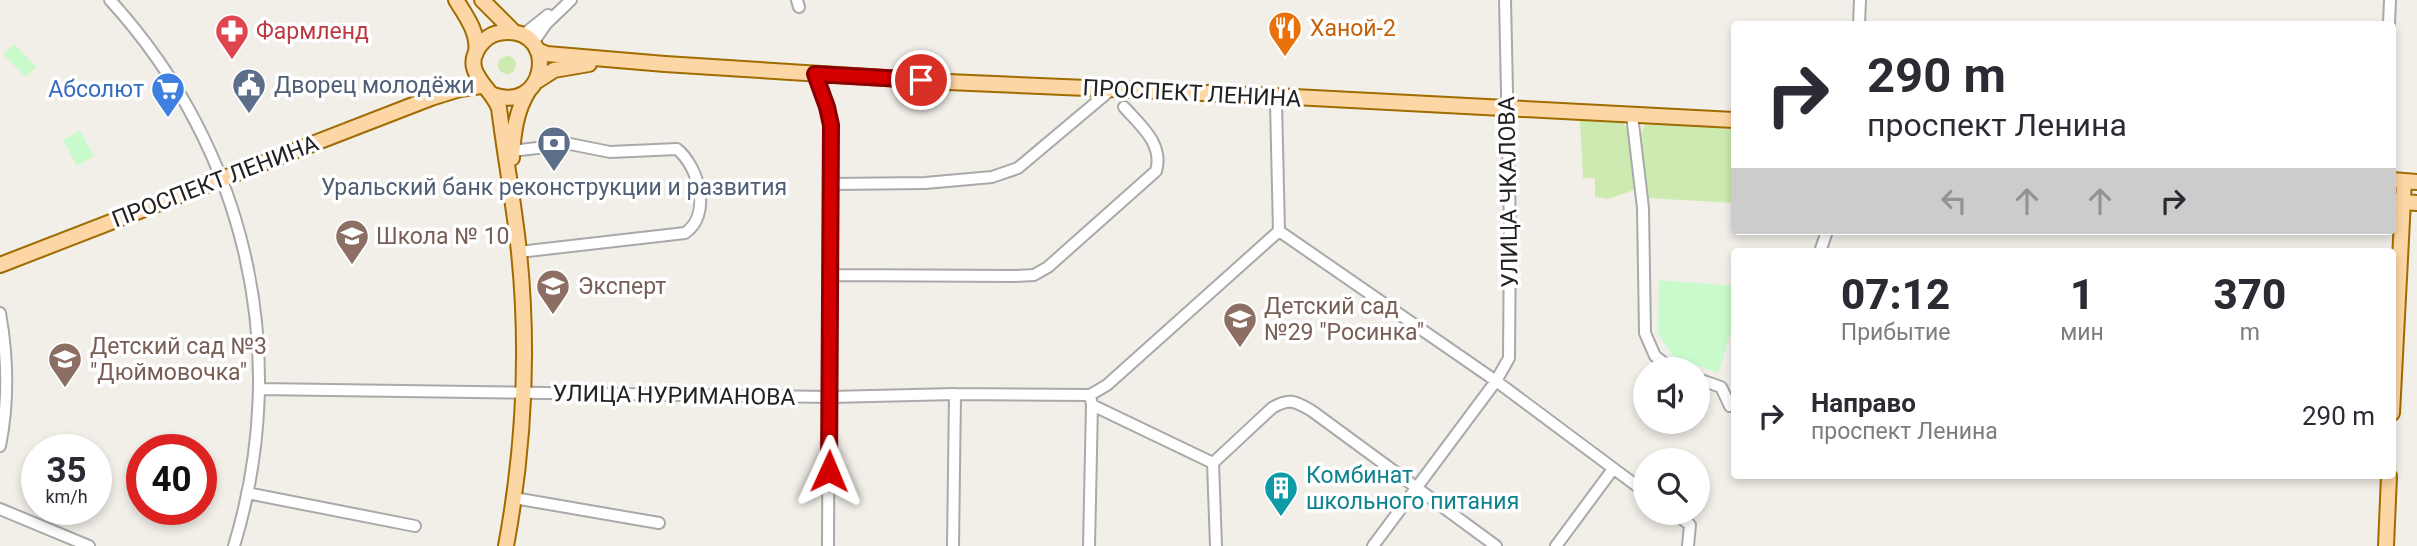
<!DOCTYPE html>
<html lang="ru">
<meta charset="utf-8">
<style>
:root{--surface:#fff;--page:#f2f2f3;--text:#2b2b33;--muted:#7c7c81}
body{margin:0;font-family:Roboto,sans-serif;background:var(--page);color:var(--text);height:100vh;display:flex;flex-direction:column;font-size:26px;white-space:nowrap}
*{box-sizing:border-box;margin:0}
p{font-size:23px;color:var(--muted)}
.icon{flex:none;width:38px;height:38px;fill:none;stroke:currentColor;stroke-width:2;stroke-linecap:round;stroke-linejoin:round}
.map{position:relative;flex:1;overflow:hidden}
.panel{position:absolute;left:1731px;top:248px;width:665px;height:231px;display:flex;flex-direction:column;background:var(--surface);border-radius:7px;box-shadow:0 4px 10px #0003}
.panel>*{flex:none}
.guide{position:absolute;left:1731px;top:21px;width:665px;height:214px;border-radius:7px;box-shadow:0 4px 10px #0003;background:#fff;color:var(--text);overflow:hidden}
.fabs{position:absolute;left:1633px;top:357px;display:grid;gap:14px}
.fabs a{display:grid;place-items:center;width:77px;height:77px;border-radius:50%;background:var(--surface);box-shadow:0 4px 10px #0003;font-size:35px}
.speed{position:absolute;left:21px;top:434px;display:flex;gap:14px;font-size:35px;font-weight:700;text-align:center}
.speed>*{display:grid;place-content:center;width:91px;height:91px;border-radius:50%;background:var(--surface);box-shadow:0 4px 10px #0003;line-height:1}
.speed small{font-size:18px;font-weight:400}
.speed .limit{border:10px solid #d22;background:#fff;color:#111}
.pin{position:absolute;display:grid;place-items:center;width:60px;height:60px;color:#fff;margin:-30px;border:4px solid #fff;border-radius:50%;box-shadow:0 2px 7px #0007}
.me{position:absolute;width:77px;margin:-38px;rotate:1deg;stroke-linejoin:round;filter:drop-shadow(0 0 5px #0008)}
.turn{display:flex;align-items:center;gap:24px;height:147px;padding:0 21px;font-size:32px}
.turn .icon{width:91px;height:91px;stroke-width:2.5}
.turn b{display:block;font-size:49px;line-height:60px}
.lanes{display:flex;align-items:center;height:66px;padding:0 21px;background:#0003;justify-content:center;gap:35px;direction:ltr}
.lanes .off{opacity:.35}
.eta{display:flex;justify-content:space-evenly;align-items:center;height:119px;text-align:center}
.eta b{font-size:42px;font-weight:800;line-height:49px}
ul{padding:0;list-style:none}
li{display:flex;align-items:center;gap:21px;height:98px;padding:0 21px}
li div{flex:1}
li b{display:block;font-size:26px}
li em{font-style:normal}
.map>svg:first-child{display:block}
</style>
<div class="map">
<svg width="2417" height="546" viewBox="0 0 2417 546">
<rect width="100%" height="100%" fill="#f2efe9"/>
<path fill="#cdebb0" d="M498 65a9 9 0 1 1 18 0a9 9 0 1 1-18 0Z
M1580,120L1623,122L1630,137L1634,190L1608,199L1595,197V178H1583Z
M1645,123L1734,129V203L1646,198L1641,136Z"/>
<path fill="#c8facc" d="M14,44L36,67L26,77L3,54Z
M80,131L94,156L77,166L63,140Z
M1659,280L1734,286V322L1718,373L1674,357L1658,333Z"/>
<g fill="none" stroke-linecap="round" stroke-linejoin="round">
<g stroke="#a9a9a9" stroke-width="14">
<path id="minor" d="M110,0C246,149 293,352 234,546
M797,0L799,7
M1859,24L1860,0
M2389,24L2390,0
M523,35L548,15
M533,43L546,24L571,0
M815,74L827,107L830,125L828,546
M1276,103L1279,231
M1632,115L1643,208L1645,333L1655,356L1672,369
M512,151L570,144L610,152L677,149C699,167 712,215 685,233L519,252
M832,184L925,183L992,177L1018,168L1112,89
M1279,231L1496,381L1645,492
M1820,252L1827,231
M830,275L1015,276L1034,275L1048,267L1156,171C1164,144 1140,125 1124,107
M0,313C8,358 9,401 0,446
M1698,379L1721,387L1730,406H1734
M259,389L830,397L955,394L1090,395L1107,385L1279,231
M1092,405L1213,463
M247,493L415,526
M514,498L659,523
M0,509L89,546
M1675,513L1690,525L1688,546
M953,546L955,394
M1089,546L1092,405L1090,395
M1216,546L1213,463L1272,408C1290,397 1296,402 1312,411L1496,546
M1373,546L1496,381L1509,358L1510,230L1505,0
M1556,546L1613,469"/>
</g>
<g stroke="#a06b00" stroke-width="18">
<path id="major" d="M456,0C466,16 479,33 476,53
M482,0L514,32
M537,50L547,54L665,64L948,82L1275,96L1734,120
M537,81L554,70L589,64
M491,94C546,116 559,31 507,32C498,32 489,35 483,42C457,70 491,86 499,108C505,156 514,204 519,252C529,351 524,449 506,546
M512,158C513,134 516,110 529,90
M2392,180L2417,182
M2392,201L2417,203
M0,265L431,98L460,89L481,86
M2392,413L2404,181
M2386,546L2389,476"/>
</g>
<use href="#minor" stroke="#fff" stroke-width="10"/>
<use href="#major" stroke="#fcd6a4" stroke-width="14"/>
</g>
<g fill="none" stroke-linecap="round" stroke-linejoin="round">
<g stroke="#8a0000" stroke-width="18">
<path id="route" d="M829,471L831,125L827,107L815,74L921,80"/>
</g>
<use href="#route" stroke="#d40000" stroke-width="12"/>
</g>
<defs>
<g id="restaurant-pin" transform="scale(1.75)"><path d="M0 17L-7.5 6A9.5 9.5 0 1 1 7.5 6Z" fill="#e8710a" stroke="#fff"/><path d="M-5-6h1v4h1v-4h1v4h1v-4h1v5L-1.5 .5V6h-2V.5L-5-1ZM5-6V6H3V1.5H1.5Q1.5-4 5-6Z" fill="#fff"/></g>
<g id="pharmacy-pin" transform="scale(1.75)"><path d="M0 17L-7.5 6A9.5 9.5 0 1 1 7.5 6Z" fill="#e0444e" stroke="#fff"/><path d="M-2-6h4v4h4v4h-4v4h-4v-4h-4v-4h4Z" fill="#fff"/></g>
<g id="civic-pin" transform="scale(1.75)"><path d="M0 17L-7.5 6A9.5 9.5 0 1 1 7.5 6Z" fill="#5c6f8a" stroke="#fff"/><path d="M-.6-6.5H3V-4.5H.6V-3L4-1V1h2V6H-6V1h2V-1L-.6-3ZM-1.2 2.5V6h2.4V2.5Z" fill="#fff"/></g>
<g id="supermarket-pin" transform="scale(1.75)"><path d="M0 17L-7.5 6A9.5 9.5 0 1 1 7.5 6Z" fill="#3f7fe0" stroke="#fff"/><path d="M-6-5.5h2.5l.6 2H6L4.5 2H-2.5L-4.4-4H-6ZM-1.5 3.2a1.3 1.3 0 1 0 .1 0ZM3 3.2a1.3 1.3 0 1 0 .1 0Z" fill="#fff"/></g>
<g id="bank-pin" transform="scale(1.75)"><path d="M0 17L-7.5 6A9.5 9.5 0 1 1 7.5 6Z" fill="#5c6f8a" stroke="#fff"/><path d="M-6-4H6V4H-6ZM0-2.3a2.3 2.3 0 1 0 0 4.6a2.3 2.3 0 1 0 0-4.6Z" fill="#fff"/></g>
<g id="school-pin" transform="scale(1.75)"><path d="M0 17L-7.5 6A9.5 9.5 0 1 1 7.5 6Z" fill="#8d6e63" stroke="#fff"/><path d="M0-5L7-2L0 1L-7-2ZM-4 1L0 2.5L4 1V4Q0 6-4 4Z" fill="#fff"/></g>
<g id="building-pin" transform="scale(1.75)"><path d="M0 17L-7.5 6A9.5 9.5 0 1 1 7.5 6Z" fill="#0f9aa8" stroke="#fff"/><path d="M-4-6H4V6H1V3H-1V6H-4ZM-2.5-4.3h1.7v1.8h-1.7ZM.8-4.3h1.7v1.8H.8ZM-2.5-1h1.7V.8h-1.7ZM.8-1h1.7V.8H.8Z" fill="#fff"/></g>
</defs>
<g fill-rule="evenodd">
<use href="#restaurant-pin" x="1285" y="28"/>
<use href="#pharmacy-pin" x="232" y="31"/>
<use href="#civic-pin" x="249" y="85"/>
<use href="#supermarket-pin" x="168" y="89"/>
<use href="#bank-pin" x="554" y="143"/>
<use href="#school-pin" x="352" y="236"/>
<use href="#school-pin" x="553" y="286"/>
<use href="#school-pin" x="1240" y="319"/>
<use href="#school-pin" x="65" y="359"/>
<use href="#building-pin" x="1281" y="488"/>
</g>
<g text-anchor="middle" stroke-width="7" stroke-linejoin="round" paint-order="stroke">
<g font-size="23" fill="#c56008" stroke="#fff" text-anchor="start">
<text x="1310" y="36">Ханой-2</text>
</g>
<g font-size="23" fill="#be3a42" stroke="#fff" text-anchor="start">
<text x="256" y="39">Фармленд</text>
</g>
<g font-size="23" fill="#4e5e75" stroke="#fff" text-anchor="start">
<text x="274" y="93">Дворец молодёжи</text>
<text x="554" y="195" text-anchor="middle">Уральский банк реконструкции и развития</text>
</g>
<g font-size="23" fill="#366cbe" stroke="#fff" text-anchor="end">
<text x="144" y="97">Абсолют</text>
</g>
<g font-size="23" fill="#222" stroke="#fff">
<text transform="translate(1192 93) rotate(3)" y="8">ПРОСПЕКТ ЛЕНИНА</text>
<text transform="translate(215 181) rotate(-21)" y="8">ПРОСПЕКТ ЛЕНИНА</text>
<text transform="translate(1508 192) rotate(-91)" y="8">УЛИЦА ЧКАЛОВА</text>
<text transform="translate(674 395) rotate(1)" y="8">УЛИЦА НУРИМАНОВА</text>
</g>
<g font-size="23" fill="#785e54" stroke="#fff" text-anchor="start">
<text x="376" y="244">Школа № 10</text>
<text x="578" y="294">Эксперт</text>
<text x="1264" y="314">Детский сад<tspan x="1264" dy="26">№29 "Росинка"</tspan></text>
<text x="90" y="354">Детский сад №3<tspan x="90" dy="26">"Дюймовочка"</tspan></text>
</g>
<g font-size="23" fill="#0d838f" stroke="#fff" text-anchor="start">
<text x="1306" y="483">Комбинат<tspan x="1306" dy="26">школьного питания</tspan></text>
</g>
</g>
</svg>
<div class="fabs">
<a><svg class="icon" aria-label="sound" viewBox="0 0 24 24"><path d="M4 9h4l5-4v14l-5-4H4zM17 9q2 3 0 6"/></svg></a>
<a><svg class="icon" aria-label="search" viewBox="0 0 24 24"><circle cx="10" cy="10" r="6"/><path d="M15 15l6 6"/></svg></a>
</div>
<div class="speed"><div>35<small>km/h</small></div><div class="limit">40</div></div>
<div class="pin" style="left:921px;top:80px;background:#d93025"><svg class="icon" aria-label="arrive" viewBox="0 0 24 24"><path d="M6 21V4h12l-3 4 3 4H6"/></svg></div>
<svg class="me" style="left:829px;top:471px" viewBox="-20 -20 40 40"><path d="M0-17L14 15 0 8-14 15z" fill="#d40000" stroke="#fff" stroke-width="4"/></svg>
<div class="guide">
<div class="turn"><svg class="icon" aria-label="right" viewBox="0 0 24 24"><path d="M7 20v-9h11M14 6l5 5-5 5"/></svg><div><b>290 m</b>проспект Ленина</div></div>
<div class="lanes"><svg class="icon off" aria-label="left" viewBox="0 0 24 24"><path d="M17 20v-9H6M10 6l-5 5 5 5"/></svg><svg class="icon off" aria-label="ahead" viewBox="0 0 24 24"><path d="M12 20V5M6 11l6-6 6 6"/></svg><svg class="icon off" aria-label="ahead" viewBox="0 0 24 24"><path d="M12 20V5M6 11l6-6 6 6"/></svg><svg class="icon" aria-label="right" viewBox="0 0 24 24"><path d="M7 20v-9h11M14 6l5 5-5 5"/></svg></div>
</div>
<section class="panel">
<div class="eta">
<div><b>07:12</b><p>Прибытие</p></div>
<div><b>1</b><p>мин</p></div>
<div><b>370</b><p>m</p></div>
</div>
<ul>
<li><svg class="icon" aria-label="right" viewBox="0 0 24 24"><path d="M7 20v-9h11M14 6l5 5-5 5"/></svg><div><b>Направо</b><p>проспект Ленина</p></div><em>290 m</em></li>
</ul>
</section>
</div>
